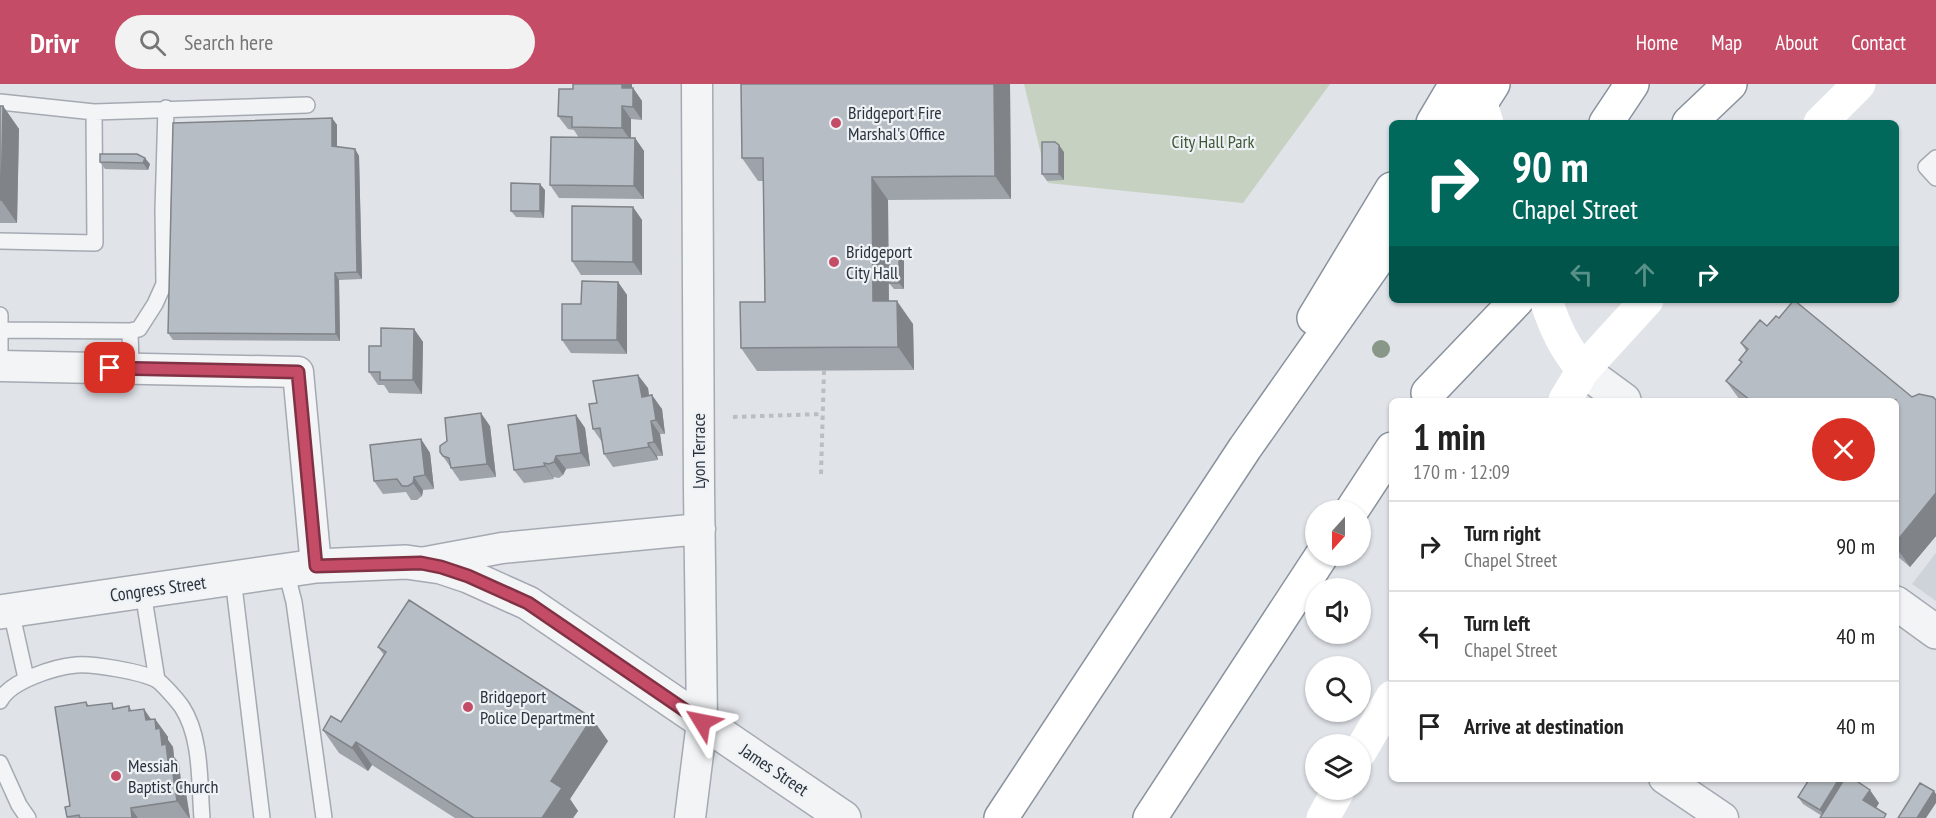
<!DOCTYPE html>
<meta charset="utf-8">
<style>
:root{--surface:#fff;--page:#f2f2f2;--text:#222;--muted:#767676;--line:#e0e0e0;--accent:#c54c67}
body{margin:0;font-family:"PT Sans Narrow",sans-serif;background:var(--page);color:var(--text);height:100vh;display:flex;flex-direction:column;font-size:22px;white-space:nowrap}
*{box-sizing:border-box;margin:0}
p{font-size:20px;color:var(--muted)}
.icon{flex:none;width:33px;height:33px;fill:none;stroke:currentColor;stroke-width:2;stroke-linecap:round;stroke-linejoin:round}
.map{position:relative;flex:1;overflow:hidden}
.details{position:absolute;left:1389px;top:314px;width:510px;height:384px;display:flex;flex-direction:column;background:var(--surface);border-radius:9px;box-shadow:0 2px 4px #0004}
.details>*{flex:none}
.banner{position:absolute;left:1389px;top:36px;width:510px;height:183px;border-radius:9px;box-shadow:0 2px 4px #0004;background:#00695c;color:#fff;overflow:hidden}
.needle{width:39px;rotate:201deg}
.controls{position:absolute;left:1305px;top:416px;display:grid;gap:12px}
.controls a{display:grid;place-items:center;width:66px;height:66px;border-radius:50%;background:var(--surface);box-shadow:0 2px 4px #0004;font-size:30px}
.pin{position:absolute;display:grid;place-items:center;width:51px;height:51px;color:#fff;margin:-26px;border-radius:12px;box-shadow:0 3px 9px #0006}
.me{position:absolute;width:66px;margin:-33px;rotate:305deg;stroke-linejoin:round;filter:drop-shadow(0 0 4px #0008)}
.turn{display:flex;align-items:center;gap:21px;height:126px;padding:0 24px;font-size:27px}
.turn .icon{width:78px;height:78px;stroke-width:2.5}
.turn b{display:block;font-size:42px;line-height:51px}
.lanes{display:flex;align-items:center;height:57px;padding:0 24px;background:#0003;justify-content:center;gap:30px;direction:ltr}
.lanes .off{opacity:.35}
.round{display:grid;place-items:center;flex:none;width:63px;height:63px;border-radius:32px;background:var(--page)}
.overview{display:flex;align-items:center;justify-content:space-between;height:102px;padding:0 24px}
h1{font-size:36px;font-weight:700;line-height:45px}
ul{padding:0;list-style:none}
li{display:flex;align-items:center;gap:18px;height:90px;padding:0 24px;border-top:2px solid var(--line)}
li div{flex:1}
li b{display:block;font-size:22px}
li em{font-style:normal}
header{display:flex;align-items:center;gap:36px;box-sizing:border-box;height:84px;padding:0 30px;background:var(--accent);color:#fff}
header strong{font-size:28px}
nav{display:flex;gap:33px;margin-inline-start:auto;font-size:21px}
.search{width:420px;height:54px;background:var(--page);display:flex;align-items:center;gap:15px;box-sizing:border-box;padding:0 21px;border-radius:33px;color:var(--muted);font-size:22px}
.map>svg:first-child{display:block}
</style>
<header>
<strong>Drivr</strong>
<div class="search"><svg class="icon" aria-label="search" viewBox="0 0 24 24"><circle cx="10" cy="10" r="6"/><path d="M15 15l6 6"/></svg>Search here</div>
<nav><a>Home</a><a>Map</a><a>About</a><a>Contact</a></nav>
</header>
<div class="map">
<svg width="1936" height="734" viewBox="0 0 1936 734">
<rect width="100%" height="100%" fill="#e0e3e8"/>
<path fill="#ced3d9" d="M1936,469V517L1912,500Z"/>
<path fill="#c6d1c1" d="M1024,0H1330L1243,119L1048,99Z"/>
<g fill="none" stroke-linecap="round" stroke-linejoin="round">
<g stroke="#a5aab2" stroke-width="18">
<path id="service" d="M0,18L94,28L307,21
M1936,74L1926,83L1936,94
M0,157L95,159L94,28
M0,231V282
M1,246L130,247
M131,284L130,247L139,245L155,220L164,200L163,126L166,24
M286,487L294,518L324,734
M233,494L262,734
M143,508L157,596
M11,527L26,594
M0,617C10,597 54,583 76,581C91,579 143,588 157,596C163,600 177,616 182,623C202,654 199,698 202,734
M0,679L19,721L28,734"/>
</g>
<g stroke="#a5aab2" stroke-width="33">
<path id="minor" d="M0,282L298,288L316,482
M421,479L502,464L700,445
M1664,694L1723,734
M690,734L702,638L699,405L697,0"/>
</g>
<g stroke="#a5aab2" stroke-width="36">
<path id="tertiary" d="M1583,286L1624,316
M1896,519L1936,548
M0,528L316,482L406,478L441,483L468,492L528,519L844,734"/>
</g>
<g stroke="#88929d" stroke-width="36">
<path id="motorway" d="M1433,39L1456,0
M1468,39L1493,0
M1606,39L1632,0
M1689,39L1730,0
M1314,234L1392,105
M1428,309L1517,216
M1352,426L1392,365
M1001,734L1245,364L1392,155
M1150,734L1322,471"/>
</g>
<path stroke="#babec2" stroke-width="4" stroke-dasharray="4.5 4.5" stroke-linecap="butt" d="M733,333L823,330
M821,390L824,287"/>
<use href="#service" stroke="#f2f4f6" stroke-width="15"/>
<use href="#minor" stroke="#f2f4f6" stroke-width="30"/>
<use href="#tertiary" stroke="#f2f4f6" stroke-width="33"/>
<path stroke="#fff" stroke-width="33" d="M1820,39L1859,0
M1546,216C1555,244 1564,263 1583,286
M1565,316L1583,286L1647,216
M1360,668L1392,613
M1323,734L1339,705"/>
<use href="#motorway" stroke="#fff" stroke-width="33"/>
<path stroke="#fff" stroke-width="33" d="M1475,0L1487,39"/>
</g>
<circle fill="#889787" cx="1381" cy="265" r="9"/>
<path fill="#9da3a9" d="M573,0H632V4H633L642,17V36L631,35V54H635L644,67V115L559,114L550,101L579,54L574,46L568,45L558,32L573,5Z
M741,0H1010L1011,115L888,116L889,217L913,240L914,286L757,287L741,264L765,218L763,97H758L742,74Z
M0,22H3L19,45L17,139H0Z
M332,34L337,41V63L355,65L359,72L362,195L339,196L340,257L173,256L168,249Z
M1064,68V96L1047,97L1042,90Z
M100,70L150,80L148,86L105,85L100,78Z
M545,106L544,134L516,133L511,127Z
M633,123L642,136V191H581L572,177Z
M904,173V205H894L889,199Z
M618,198L627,211V270L571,269L562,256L581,220Z
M1767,242L1912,313L1936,316V452L1910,483L1896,471V316H1740L1726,297L1741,279L1739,276L1746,267L1741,259Z
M414,245L423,258L422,310L389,309L384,301H378L369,288L381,262Z
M648,304L649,312L662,325L665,350H660L663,372H657L658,376L613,383L604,370L602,358L593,345L597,319Z
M576,331L585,344L590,382L566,385L563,391L559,394L553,393L554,395L524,399L514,386Z
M490,342L496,393L460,397L440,368Z
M421,355L430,369L434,405L423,406L422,412L417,416H411L406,408L383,410L374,397Z
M378,563L608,657L570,715L578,727L573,734H455L372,681L368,687L339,669L323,646L341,638L384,571Z
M86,618L89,622L116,624L129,622L132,627L152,635H155L168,653V656L173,663L174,673L179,679L181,698L185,703L190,734H67Z
M1839,695L1842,699L1879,719L1876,724L1822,732L1803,720L1798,713Z"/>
<path fill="#808489" d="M622,0H632V17L622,4Z
M994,0H1010L1011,115L995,92Z
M633,4L642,17V36L633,23Z
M3,22L19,45L17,139L1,116Z
M622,22L631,35V57L622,44Z
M332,34L337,41V69L332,62Z
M635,54L644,67V115L634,102Z
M1059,61L1064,68V96L1059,90Z
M355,65L359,72L362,195L357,188Z
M145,74L150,80L148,86L143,79Z
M872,93L888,116L889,240L873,217Z
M540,100L545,106L544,134L540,127Z
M633,123L642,136V191L633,178Z
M899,166L904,173V205L899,199Z
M335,189L339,196L340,257L336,250Z
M618,198L627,211V270L617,256Z
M897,217L913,240L914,286L898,263Z
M414,245L423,258L422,310L413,296Z
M638,291L648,304L651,326L642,313Z
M652,311L662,325L665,350L656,336Z
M481,329L490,342L496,393L487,380Z
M576,331L585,344L590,382L581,369Z
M651,337L660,350L663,372L654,358Z
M421,355L430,369L434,405L425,391Z
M648,359L657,372L658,376L649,363Z
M556,372L566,385L563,391L554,378Z
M544,379L553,393L554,395L545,382Z
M414,393L423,406L422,412L413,399Z
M1936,409V452L1910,483L1896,463V458Z
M144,625L155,641V635L168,653V656L173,663L174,673L179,679L181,698L185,703L190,734H189L177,717L162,661L146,636Z
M592,634L608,657L570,715L578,727L573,734H542L551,697Z
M356,658L372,681L368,687L352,664Z
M1839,695L1844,702L1825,733L1820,726Z
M1870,706L1879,719L1873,729L1863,716Z
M1934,707L1936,710V719L1926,734H1917Z
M131,724L138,734H132Z"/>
<path fill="#b7bdc4" stroke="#808489" stroke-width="1.5" d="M573,0H622V4H633V23L622,22V44L572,43V33L558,32L559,5H573Z
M741,0H994L995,92L872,93L873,217H897L898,263L741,264L740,218H765L763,74H742Z
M0,22H3L1,116H0Z
M332,34V62L355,65L357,188L335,189L336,250L168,249L173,39Z
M551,53L635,54L634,102L550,101Z
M1042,58H1055L1059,61V90H1042Z
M100,70H137L145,74L143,79L100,78Z
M511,99L540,100V127H511Z
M572,122L633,123V178L572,177Z
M889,166H899V199H889Z
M582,197L618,198L617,256H562V220H581Z
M1794,216L1912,313L1919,310L1933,313L1936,316V409L1896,458V316H1750L1726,297L1742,278L1739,276L1748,265L1741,259L1760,236L1767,242L1776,232L1779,234Z
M381,244L414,245L413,296H380V288H369V262H381Z
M638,291L642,313L652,311L656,336L651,337L654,358L648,359L649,363L604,370L600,344L593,345L589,320L597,319L593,297Z
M481,329L487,380L451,384L449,374L443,372L440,368V362L447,357L445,334Z
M576,331L581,369L556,372L554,378L549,380L544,379L545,382L514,386L508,341Z
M421,355L425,391L414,393L413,399L408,402H402L397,395L374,397L370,361Z
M409,516L592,634L551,697L562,704L542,734H474L356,658L352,664L323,646L331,632L341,638L386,568L378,563Z
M86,618L87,622L112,619L113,625L129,622V627L144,625L146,636L155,635L156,645L160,644L162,661L166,660L169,685L172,684L177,717L131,724L132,734H80L79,731L67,733L65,723L70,722L55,623Z
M1810,694L1839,695L1820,726L1798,713Z
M1845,694H1852L1870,706L1863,716L1886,730L1884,734H1820Z
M1920,699L1934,707L1917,734H1898Z"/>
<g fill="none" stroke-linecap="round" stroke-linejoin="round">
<g stroke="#803143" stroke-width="15">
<path id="route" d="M110,284L298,288L316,482L421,479L441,483L468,492L528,519L702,638"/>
</g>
<use href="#route" stroke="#c54c67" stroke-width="10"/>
</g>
<g fill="#c54c67" stroke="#eff2f5" stroke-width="2">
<circle cx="836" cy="39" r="6"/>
<circle cx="834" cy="178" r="6"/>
<circle cx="468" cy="623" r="6"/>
<circle cx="116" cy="692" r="6"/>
</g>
<g text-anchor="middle" stroke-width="4.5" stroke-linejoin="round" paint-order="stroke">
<g font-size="18" fill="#29323e" stroke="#eff2f5" text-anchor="start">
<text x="848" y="35">Bridgeport Fire<tspan x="848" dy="21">Marshal's Office</tspan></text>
<text x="846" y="174">Bridgeport<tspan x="846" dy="21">City Hall</tspan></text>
<text x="480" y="619">Bridgeport<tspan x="480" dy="21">Police Department</tspan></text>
<text x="128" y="688">Messiah<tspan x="128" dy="21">Baptist Church</tspan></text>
</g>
<g font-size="18" fill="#405938" stroke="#eff2f5">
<text x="1213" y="64">City Hall Park</text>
</g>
<g font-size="18" fill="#29323e" stroke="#eff2f5">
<text transform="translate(699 367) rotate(-90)" y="6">Lyon Terrace</text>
<text transform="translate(158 505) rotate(-8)" y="6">Congress Street</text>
<text transform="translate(774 686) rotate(34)" y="6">James Street</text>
</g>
</g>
</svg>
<div class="controls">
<a><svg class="needle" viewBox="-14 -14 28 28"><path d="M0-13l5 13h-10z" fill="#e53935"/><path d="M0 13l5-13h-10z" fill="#767676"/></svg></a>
<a><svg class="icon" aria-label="sound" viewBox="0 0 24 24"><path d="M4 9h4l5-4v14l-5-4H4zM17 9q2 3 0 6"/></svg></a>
<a><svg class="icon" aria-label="search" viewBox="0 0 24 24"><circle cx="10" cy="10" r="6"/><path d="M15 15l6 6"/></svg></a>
<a><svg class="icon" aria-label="layers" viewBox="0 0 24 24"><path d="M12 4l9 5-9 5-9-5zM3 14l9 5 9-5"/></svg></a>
</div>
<div class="pin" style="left:110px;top:284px;background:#d93025"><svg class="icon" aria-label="arrive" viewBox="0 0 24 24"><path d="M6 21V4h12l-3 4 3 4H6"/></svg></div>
<svg class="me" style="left:702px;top:638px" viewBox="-20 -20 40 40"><path d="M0-17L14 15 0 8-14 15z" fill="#c54c67" stroke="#fff" stroke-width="4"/></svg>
<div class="banner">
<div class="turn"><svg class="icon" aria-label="right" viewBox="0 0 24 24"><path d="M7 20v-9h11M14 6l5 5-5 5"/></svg><div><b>90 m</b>Chapel Street</div></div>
<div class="lanes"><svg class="icon off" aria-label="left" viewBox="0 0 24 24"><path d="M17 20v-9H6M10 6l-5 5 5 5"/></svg><svg class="icon off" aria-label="ahead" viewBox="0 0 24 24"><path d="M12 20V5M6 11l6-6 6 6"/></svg><svg class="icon" aria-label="right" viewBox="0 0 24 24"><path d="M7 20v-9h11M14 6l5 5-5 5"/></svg></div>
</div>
<section class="details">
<div class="overview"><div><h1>1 min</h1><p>170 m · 12:09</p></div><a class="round" style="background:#d93025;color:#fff"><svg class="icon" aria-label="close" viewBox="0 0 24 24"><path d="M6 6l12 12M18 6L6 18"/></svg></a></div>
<ul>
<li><svg class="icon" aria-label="right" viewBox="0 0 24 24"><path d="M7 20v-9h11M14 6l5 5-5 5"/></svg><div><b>Turn right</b><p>Chapel Street</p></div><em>90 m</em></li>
<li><svg class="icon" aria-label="left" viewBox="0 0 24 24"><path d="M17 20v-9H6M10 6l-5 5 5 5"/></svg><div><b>Turn left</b><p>Chapel Street</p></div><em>40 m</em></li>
<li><svg class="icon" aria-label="arrive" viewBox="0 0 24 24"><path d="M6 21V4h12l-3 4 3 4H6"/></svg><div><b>Arrive at destination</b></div><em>40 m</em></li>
</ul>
</section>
</div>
